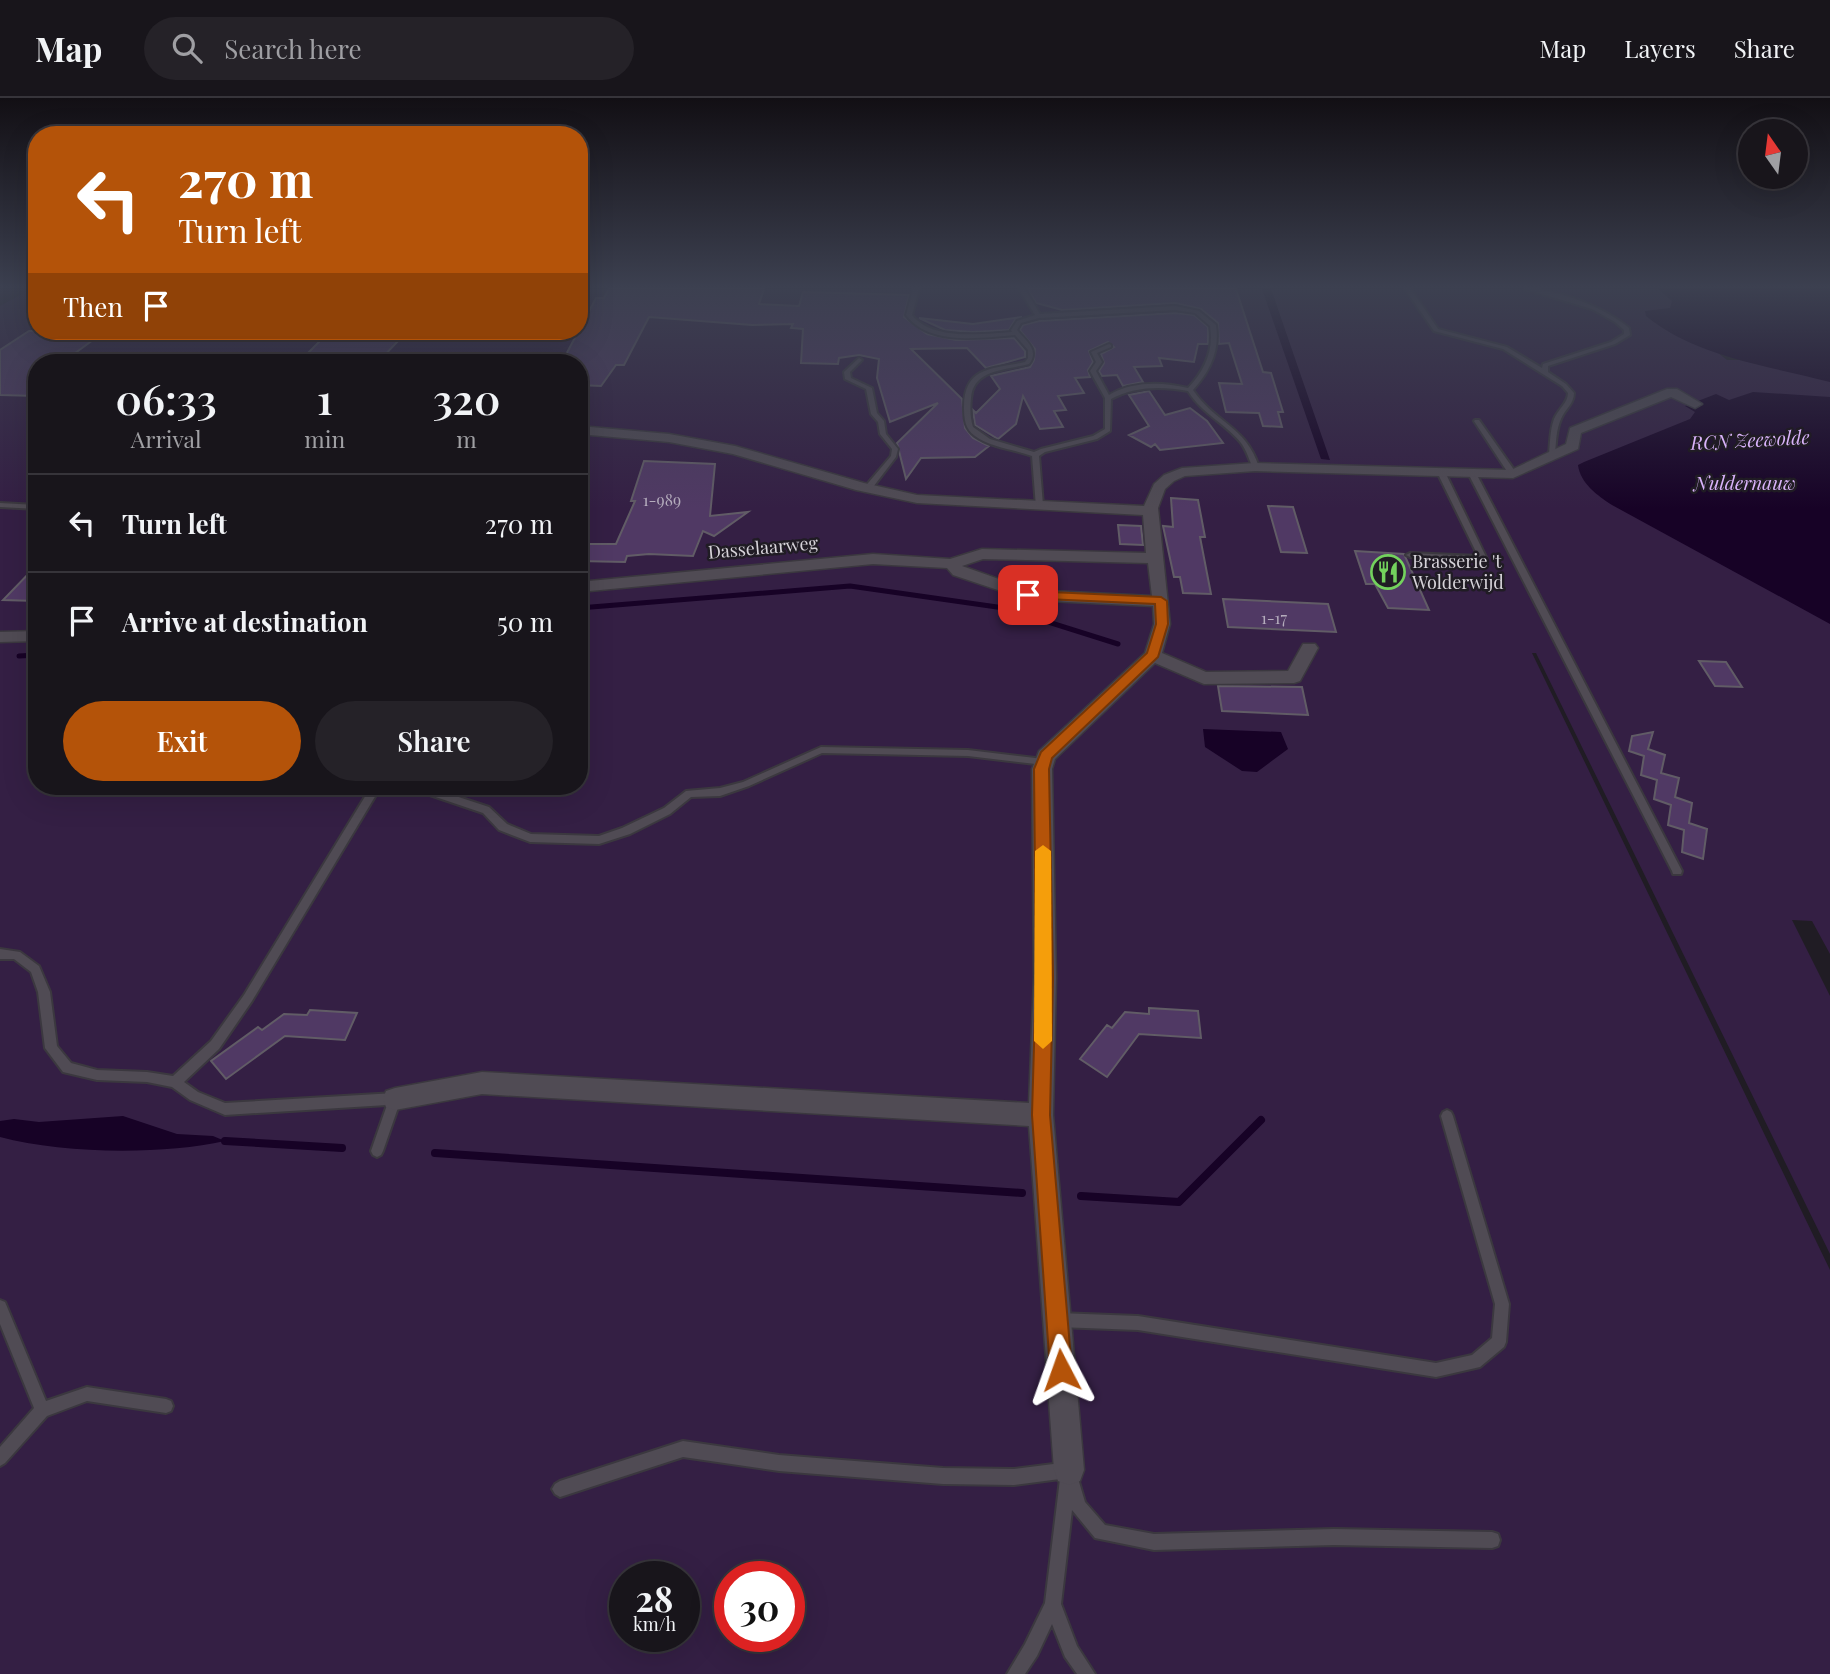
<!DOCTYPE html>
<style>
:root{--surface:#18151b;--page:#252228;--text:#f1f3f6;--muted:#9f9fa3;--line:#36343a;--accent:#b45309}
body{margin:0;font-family:"Playfair Display",serif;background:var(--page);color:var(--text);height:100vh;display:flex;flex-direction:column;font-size:26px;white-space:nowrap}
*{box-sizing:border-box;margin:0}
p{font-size:23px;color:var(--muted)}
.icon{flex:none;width:38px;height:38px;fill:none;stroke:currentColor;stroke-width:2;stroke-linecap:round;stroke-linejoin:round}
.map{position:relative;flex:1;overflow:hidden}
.panel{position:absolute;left:28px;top:256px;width:560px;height:441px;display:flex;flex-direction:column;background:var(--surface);border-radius:28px;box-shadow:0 7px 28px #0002,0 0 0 2px var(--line)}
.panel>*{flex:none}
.guide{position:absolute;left:28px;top:28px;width:560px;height:214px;border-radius:28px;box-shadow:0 7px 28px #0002,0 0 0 2px var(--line);background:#b45309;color:#fff;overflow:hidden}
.needle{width:46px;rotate:346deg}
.fabs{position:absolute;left:1738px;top:21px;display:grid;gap:14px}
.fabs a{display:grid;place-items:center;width:70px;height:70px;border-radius:50%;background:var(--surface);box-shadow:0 7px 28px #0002,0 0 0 2px var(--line);font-size:35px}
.speed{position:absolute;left:609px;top:1463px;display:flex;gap:14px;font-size:35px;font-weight:700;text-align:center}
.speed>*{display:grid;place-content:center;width:91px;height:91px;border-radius:50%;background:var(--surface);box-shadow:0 7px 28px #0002,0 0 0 2px var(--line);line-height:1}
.speed small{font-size:18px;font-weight:400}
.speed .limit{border:10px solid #d22;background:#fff;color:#111}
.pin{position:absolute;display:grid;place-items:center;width:60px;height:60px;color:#fff;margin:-30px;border-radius:14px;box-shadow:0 4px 10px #0006}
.me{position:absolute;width:77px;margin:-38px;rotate:356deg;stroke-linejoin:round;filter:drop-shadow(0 0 5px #0008)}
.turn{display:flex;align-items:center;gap:24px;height:147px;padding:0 35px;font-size:32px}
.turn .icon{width:91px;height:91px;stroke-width:2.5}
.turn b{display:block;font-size:49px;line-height:60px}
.then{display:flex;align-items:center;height:66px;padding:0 35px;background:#0003;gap:14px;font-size:26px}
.eta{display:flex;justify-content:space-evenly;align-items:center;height:119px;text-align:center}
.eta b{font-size:42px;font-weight:600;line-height:49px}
.action{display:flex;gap:14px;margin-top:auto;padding:14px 35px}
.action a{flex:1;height:80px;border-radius:42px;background:var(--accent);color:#fff;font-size:28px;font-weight:600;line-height:80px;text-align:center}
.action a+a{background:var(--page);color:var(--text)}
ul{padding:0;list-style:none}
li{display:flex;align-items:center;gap:21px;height:98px;padding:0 35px;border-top:2px solid var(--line)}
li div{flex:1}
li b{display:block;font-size:26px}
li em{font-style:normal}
header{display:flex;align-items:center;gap:42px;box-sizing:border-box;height:98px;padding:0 35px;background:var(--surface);border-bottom:2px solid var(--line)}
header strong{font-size:33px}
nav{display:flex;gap:38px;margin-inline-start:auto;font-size:24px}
.search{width:490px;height:63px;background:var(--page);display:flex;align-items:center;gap:18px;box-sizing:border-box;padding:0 24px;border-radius:38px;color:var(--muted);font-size:26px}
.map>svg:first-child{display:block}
</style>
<header>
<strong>Map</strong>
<div class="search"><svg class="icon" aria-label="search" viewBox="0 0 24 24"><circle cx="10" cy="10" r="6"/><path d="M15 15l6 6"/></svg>Search here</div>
<nav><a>Map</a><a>Layers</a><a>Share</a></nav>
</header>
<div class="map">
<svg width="1830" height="1576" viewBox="0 0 1830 1576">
<rect width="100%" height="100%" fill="#201c24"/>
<path fill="#341f44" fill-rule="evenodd" d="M31,191H37V233H579V191H1263L1329,362L1271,191H1830L1677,223L1727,262H1740L1830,282V856L1812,823L1792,822L1830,898V1156L1536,555H1532L1830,1172V1576H0V208ZM37,264H579V688H37ZM625,1479H684V1538H625ZM730,1479H789V1538H730Z"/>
<path fill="#170226" d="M1262,191H1271L1330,362L1321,361Z
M1658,191H1830V284C1769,268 1696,259 1646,218L1645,213L1670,210L1672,203Z
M1753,294L1830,299V526L1612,407C1598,398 1580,385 1578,367L1584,364L1690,321L1695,314L1685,308L1716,296L1729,302Z
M1203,631L1281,634L1288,651L1257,674L1242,673L1205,649Z
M123,1018L177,1036L213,1038L225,1043C162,1057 63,1056 0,1039V1023L14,1021L39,1024Z"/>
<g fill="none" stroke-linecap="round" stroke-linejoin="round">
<path stroke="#170226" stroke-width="5" d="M579,510L850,488L1004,510L1118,546
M19,558L37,557"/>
<path stroke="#170226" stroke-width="8" d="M225,1043L342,1050
M435,1055L1022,1095
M1081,1098L1179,1104L1261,1022"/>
</g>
<path fill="#503964" stroke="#615c66" stroke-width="2" d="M609,191H764L759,206L799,208L803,194L909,197L904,219L927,236L956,242L1014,240L1025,253V259L986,270L967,250L911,251L962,301L965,330L973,340L989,348L975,359L921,360L906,381L897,345L938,305L890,324L877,280L879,261L859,257L839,260L838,266L801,265L803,231L791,230L793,226L752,227L649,219L624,267H616L601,288L579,287V264H562L596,200H604Z
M1028,191H1236L1263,274L1271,275L1283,314H1278L1282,329L1263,328L1259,315L1226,314L1219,285L1242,286L1229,245L1219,246L1218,225L1201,211L1175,205L1062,212L1036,205Z
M1175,215L1194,217L1208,229V246H1198L1194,264L1159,260L1162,268L1134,269L1143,284L1123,288L1117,277L1102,278L1099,273L1104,265L1101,256L1114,249L1108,244L1089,253L1093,264L1088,272L1090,279L1075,280L1084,295L1058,298L1066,312L1054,313L1063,329L1040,331L1023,298L1016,326L998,341L975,327L973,312L976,315L1000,291L991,278L1030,269L1034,262L1035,251L1020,232L1023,227L1039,223Z
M1022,219L1015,222L1009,232L973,234L945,232L919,220L973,226Z
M29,233H70L104,234L71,258L37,264V298L0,297V252Z
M327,236L378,238L402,239L379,263L305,258Z
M1149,293L1165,317L1190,310L1207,323L1223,345L1160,352L1155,346L1151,349L1129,337L1149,328L1129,297Z
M644,363L715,366L710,418L748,414L714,438L703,433L693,458L649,456L627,458L625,464L579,463V446H616L635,403H631Z
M1171,400L1198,402L1205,439H1200L1211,496L1183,495L1180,479H1174L1163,428L1173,429Z
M1268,408L1293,409L1307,455L1281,454Z
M1118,427L1141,428L1143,447L1120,446Z
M1355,453L1404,456L1429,512L1388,510L1375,486H1366Z
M37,467V503L3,502Z
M1223,501L1328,506L1336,534L1228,529Z
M1699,563L1726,564L1742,589L1715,588Z
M1218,588L1302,589L1308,617L1222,613Z
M1653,634L1648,651L1665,657L1661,675L1679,680L1675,699L1692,705L1689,725L1707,731L1703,761L1682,754L1684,732L1668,727L1671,707L1654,701L1657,682L1641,677L1644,658L1629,653L1632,638Z
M1149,910L1198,913L1201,940L1139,936L1107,979L1080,961L1107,927L1112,930L1125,914L1149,916Z
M310,912L357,915L345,942L285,938L226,981L211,963L258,929L262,932L284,916L307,917Z"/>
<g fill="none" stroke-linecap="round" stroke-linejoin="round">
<g stroke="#3b383f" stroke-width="4">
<path id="lane" d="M913,191H919L912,217C932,243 983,236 1012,234L1011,232L1017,223L1035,217L1019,191H1025L1040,216L1175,208L1199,213L1216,227C1220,253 1210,273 1193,292C1215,325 1246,328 1259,369L1253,370C1249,362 1247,353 1241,345C1225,325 1202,316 1188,293C1162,288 1135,288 1111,301L1110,333L1097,341L1045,354L1039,358L1043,407L1036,409L1032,358C1013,351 992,350 975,338C965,331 964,321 964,309C964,268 993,271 1025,264L1028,260V252L1015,237C981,240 929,248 906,217ZM1175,212L1195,215L1210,228C1214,252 1205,272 1188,290C1162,284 1133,283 1109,297L1096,273L1102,264L1097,255L1111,249V247L1109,246L1091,254L1096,264L1090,273L1105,300V331L1093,338L1041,351L1034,354L990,341L973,329C970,319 970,310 971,300C973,271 1007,272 1029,266C1040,252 1026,243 1017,232L1021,225L1039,220Z
M1405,191H1411L1438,231L1507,249L1542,270L1543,266L1611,244L1624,236V232L1615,224L1592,211L1525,191C1558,191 1604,209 1629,230L1630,237L1615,246L1548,268V274L1566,286L1574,295C1574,306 1565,311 1561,321C1556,332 1556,345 1555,357L1552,359L1549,357C1550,345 1550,332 1554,321C1558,311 1568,305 1568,295L1562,288L1503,251L1434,233Z
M859,260L862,262L850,274L851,280L872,290L877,315L884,323L886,336L898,351L896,359L870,393H867L863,391L891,358L892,351L880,336L878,324L871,316L866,291L845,281L844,274Z
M1475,322H1479L1517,376L1516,378H1510L1474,323Z
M1439,374L1446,376L1487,461L1486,463L1410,459L1406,457L1410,455L1478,458L1438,376Z
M1470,375L1477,377L1682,773L1681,776H1673L1672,773L1469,377Z
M0,405L37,407V411L0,409Z
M821,649L968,652L1044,661L1049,664L1044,667L968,658L822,655L749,688L720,698L691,699L670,716L630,736L599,746L530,744L499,732L483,715L421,694L379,692L252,903L219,951L184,984L198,994L225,1005L395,995L399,997L401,1001L383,1053L381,1057L377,1059L373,1057L371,1053L387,1007L225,1017L190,1002L172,989L147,984L97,982L63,974L45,950L38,894L31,874L14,861H0V851L20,854L39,868L50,894L57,948L71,965L97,972L147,974L173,978L211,943L244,897L369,692L332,696L291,692L288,690L286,688H425L489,709L507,726L531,736L599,738L622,730L664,710L686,693L720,690L743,684Z
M1447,1012L1451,1014L1453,1018L1509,1206L1506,1244L1504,1249L1480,1269L1436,1279L1138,1232L1058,1229L1053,1227L1051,1222L1053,1217L1058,1215L1138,1218L1436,1265L1472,1257L1492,1240L1495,1206L1441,1018L1443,1014Z
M0,1202L5,1204L46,1303L87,1289L166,1301L171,1303L173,1308L171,1313L166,1315L87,1303L47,1318L5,1365L0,1368V1349L34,1310L0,1226Z
M683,1343L779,1357L943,1370L1014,1371L1069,1364L1074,1367L1085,1404L1105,1427L1154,1436L1334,1431L1492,1434L1498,1436L1500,1442L1498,1448L1492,1450L1334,1447L1154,1452L1095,1440L1072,1412L1061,1506L1077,1548L1095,1576H1077L1065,1559L1052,1526L1037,1558L1025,1576H1007L1025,1546L1045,1505L1060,1381L1014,1387L943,1386L779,1373L683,1359L560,1399L555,1396L552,1391L555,1386L560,1383Z"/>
</g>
<g stroke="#3b383f" stroke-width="3">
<path id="street" d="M1667,291H1677L1702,306L1695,310L1671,299L1581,335L1578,351L1513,380L1255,373L1185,378L1174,383L1165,391L1158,410L1170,526L1162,555L1206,574L1288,573L1303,546H1315L1318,550L1300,583L1294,585L1204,586L1155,565L1055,661L1052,671L1056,879L1053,1017L1084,1372L1080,1383L1069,1387L1058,1383L1054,1372L1029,1028L482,996L395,1012L386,1009L383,1001L386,993L395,990L482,974L1029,1005L1034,879L1032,671L1039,653L1145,555L1154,526L1153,508L1028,502L953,477L947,470L873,466L579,494V484L873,456L950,461L982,451L1146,455L1143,417L917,405L856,392L733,356L669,344L579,336V328L669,336L735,348L864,385L917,397L1144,408L1154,386L1164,377L1182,370L1255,365L1511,372L1566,346L1570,330ZM983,461L1148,465L1152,498L1030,492L962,468Z
M37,533V543L0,544V534Z"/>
</g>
<use href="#lane" fill="#504b54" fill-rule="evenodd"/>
<use href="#street" fill="#504b54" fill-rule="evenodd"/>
</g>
<linearGradient id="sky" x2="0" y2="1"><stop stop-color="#120f14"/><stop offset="0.46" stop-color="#3c4050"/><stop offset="1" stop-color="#3c4050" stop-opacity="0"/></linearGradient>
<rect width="1830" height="411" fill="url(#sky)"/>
<path fill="#b45309" stroke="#753606" stroke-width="2" d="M1028,493L1161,499L1167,503L1168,526L1158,559L1052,660L1049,671L1053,879L1050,1017L1072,1272L1069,1280L1061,1283L1053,1280L1050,1272L1032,1017L1036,879L1034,671L1041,654L1147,555L1156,526L1155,506L1024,500V495Z"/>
<path fill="#f59e0b" d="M1043,747L1051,753L1052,943L1043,951L1034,943L1035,753Z"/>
<defs>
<g id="restaurant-ring" transform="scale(1.75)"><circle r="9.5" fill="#201c24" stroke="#73d25d" stroke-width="1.5"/><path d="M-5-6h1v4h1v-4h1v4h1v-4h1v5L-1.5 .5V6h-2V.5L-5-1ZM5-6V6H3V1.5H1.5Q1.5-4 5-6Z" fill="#73d25d"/></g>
</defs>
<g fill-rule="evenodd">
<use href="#restaurant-ring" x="1388" y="474"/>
</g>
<g text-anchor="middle" stroke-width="5" stroke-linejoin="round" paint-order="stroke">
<g font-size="16" fill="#b4acbc">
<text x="662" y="408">1-989</text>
<text x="1274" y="526">1-17</text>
</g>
<g font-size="18" fill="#d6d3d9" stroke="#201c24">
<text transform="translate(763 450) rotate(-5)" y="6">Dasselaarweg</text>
</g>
<g font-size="18" fill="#d6d3d9" stroke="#201c24" text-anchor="start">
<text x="1412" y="470">Brasserie 't<tspan x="1412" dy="21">Wolderwijd</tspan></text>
</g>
<g font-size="19" font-style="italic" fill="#d9b3fa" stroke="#201c24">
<text transform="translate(1750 342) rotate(-3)" y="7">RCN Zeewolde</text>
<text x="1745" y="392">Nuldernauw</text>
</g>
</g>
</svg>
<div class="fabs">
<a><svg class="needle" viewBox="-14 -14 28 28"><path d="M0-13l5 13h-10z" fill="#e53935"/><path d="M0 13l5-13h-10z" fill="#9f9fa3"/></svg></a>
</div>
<div class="speed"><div>28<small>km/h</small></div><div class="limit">30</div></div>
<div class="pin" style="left:1028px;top:497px;background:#d93025"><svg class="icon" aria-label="arrive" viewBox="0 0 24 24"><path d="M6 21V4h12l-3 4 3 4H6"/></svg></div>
<svg class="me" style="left:1061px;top:1272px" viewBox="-20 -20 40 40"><path d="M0-17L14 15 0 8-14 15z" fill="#b45309" stroke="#fff" stroke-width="4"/></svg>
<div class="guide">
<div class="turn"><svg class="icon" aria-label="left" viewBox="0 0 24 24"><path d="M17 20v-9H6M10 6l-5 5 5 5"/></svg><div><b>270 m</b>Turn left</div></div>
<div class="then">Then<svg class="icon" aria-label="arrive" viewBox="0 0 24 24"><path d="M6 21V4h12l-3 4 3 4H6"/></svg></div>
</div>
<section class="panel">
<div class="eta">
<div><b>06:33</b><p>Arrival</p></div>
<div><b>1</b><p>min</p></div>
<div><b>320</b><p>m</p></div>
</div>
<ul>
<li><svg class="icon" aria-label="left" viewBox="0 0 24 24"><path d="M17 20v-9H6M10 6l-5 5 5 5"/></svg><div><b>Turn left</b></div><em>270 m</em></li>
<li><svg class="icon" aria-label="arrive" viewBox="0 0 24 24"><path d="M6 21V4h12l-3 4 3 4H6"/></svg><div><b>Arrive at destination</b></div><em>50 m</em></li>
</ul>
<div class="action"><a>Exit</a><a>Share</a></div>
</section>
</div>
